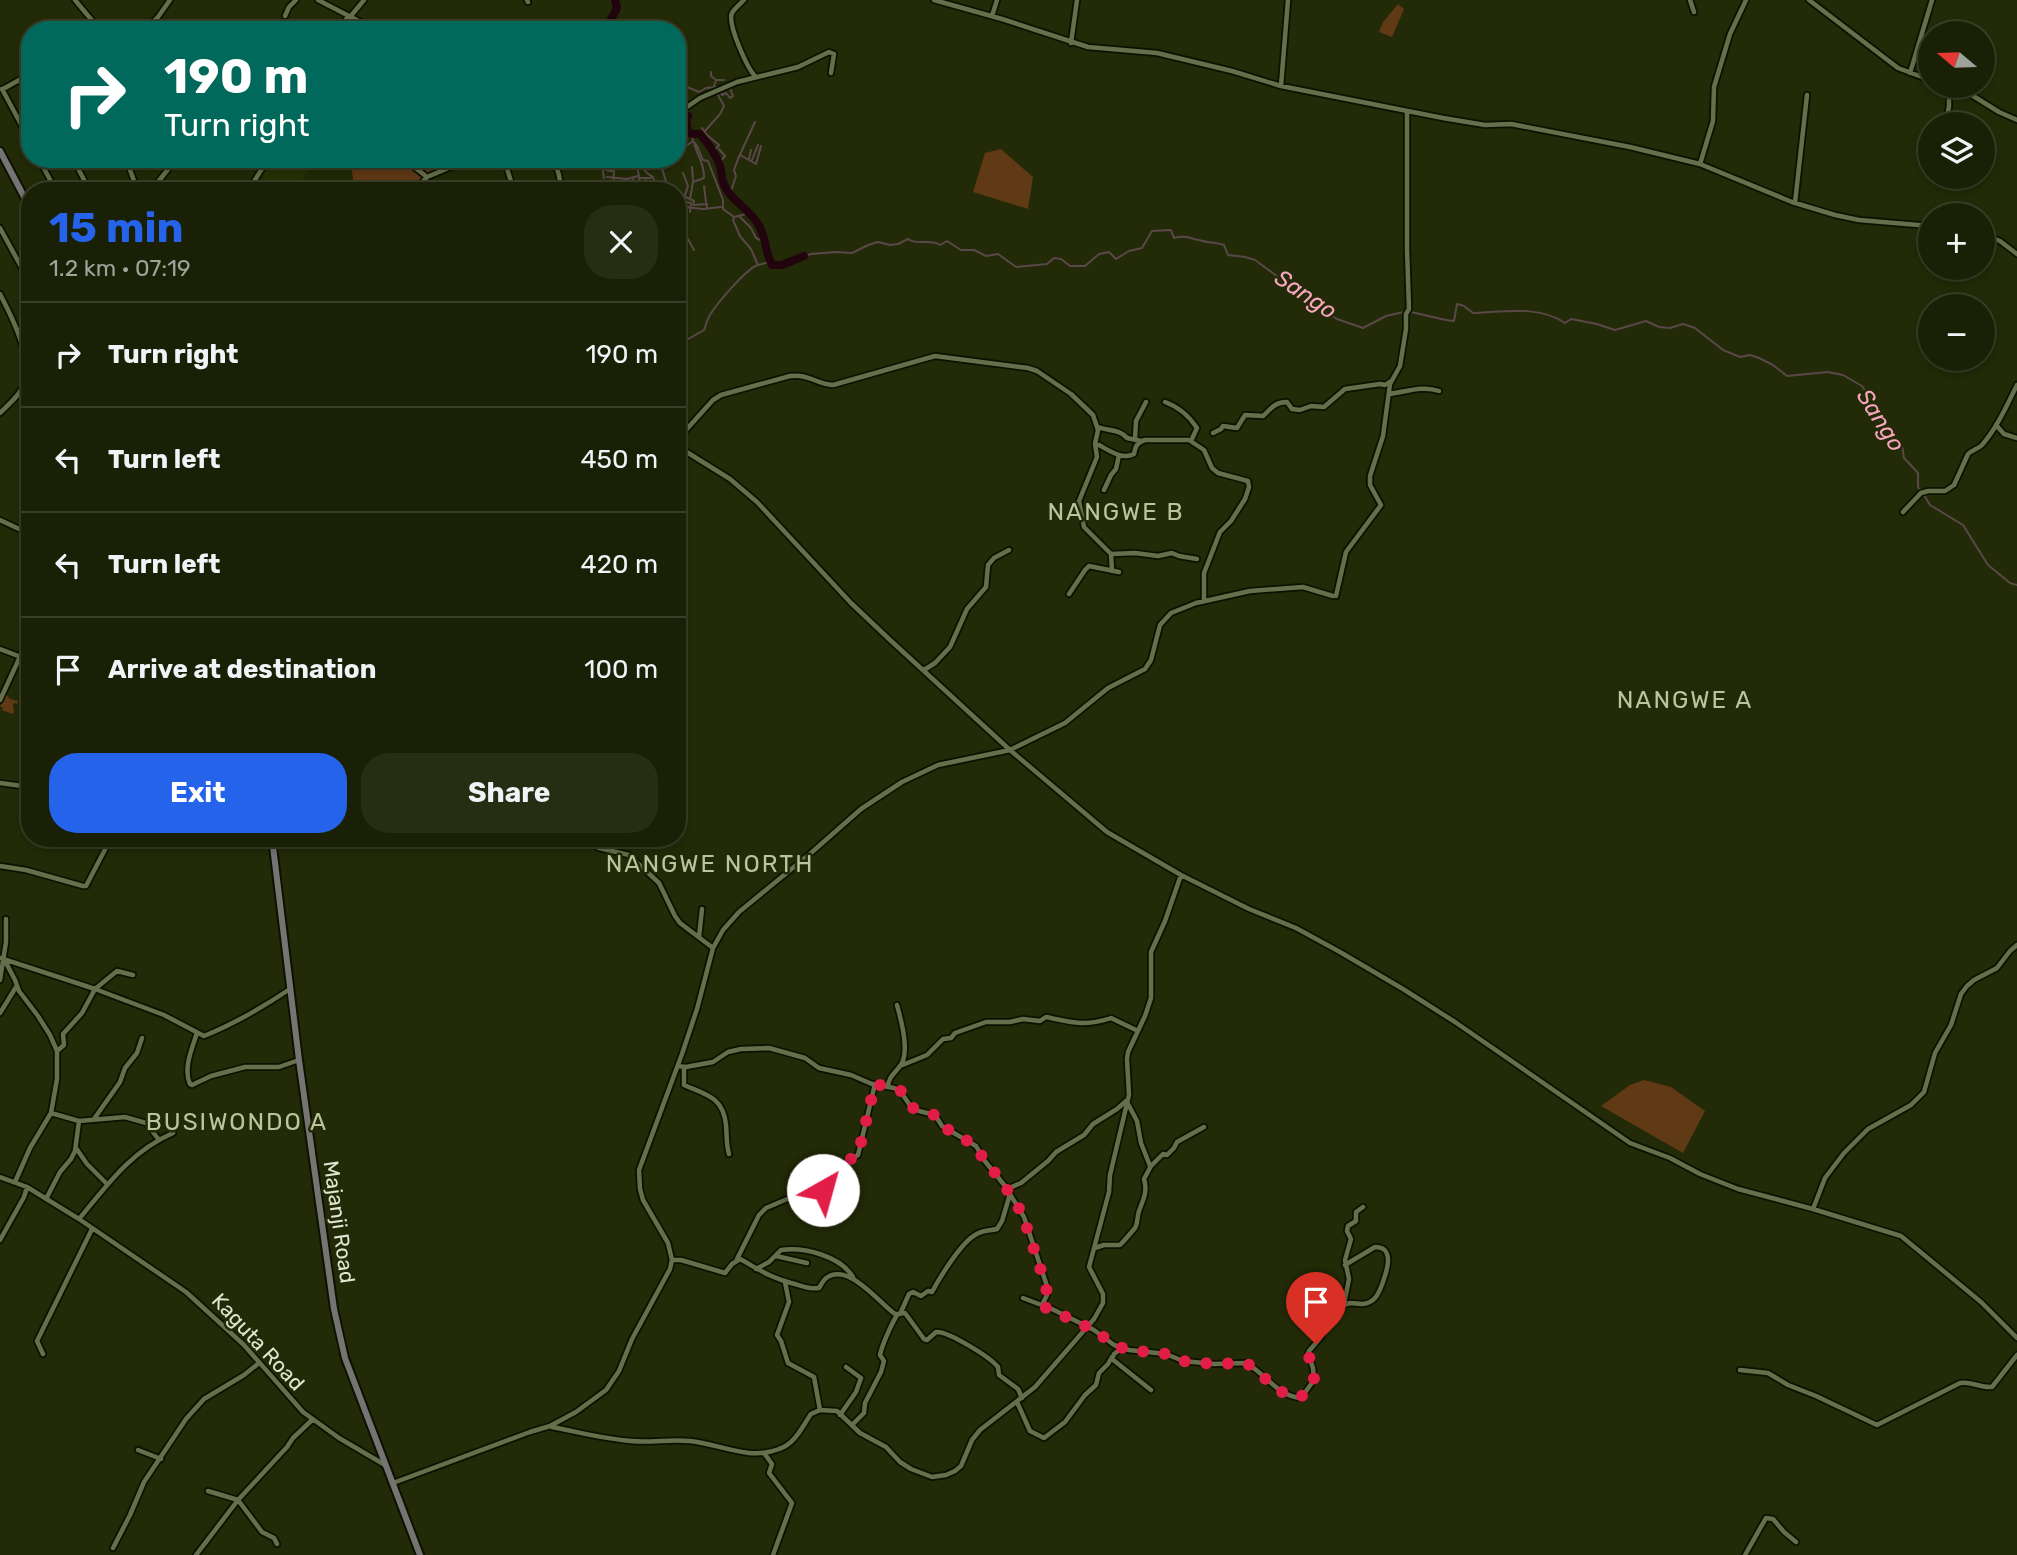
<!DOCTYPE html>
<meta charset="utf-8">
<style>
:root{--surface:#1a2005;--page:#272d13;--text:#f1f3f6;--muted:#9fa39a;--line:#383e27;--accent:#2563eb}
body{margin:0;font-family:Rubik,sans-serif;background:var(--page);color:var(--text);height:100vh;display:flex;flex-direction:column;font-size:26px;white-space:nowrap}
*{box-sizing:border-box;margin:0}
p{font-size:23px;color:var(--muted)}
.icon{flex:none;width:38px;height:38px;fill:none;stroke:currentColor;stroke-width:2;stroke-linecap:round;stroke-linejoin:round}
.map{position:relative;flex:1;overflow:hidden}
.panel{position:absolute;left:21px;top:182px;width:665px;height:665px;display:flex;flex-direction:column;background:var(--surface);border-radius:28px;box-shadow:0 4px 10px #0003,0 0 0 2px var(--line)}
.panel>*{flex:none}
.hud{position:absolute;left:21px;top:21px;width:665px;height:147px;border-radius:28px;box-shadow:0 4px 10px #0003,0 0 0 2px var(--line);background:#00695c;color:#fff;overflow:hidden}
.needle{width:46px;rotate:289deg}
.controls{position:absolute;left:1918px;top:21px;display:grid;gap:14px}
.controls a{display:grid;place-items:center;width:77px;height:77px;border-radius:50%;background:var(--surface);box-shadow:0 4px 10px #0003,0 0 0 2px var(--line);font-size:35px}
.pin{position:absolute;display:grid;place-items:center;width:60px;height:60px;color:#fff;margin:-72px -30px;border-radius:50% 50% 50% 0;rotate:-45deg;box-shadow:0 0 7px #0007}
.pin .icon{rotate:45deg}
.me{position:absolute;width:77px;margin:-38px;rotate:38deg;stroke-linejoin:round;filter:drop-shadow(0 0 5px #0008)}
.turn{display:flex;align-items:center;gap:24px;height:147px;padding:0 28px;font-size:32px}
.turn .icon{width:91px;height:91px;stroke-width:2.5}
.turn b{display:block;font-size:49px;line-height:60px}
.round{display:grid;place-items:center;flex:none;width:74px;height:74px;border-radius:28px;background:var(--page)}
.headline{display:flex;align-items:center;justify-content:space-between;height:119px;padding:0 28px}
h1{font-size:42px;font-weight:700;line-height:52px;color:var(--accent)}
.cta{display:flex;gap:14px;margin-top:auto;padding:14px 28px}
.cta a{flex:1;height:80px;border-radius:28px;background:var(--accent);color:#fff;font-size:28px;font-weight:700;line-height:80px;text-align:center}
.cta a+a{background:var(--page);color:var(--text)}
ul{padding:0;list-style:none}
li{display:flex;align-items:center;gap:21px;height:105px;padding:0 28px;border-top:2px solid var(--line)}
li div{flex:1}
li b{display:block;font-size:26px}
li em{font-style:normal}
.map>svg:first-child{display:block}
</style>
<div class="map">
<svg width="2017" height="1555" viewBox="0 0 2017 1555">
<rect width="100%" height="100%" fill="#222a07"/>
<path fill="#273004" d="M270,159H308L313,162L296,191H265L267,187L258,180Z"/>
<path fill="#603915" d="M1398,4L1404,9L1392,37L1379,32L1383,22Z
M1001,149L1033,177L1028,209L973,192L985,153Z
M353,159H400L422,177V179L409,191H355L352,172Z
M414,159H453L455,163L425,174L412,162Z
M6,694L10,699L18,701L17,704L14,703L13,705L14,711L13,714L2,710L3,707H0Z
M1644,1080L1671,1087L1705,1111L1683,1153L1601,1106L1630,1085Z"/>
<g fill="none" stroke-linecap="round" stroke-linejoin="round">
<path stroke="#5a4849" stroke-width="2" d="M711,72V76L716,80L714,86
M717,80H724
M721,92L722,95L726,93L730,98L733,96
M677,98L687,87L699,92L706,88L718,87
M702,128L707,135L719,145L713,152
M705,131L720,114L724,106L717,93L730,88L733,96
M692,134L693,141C699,146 699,153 703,160L708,161L723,200V209L734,217L750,213
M677,153L693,141
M740,155L756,164L761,146
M601,159L604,178
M635,159C643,164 642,172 653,177L656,185
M659,159L669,191
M749,159L751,150
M410,160L417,167
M752,160L758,145
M636,161L639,176
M405,163L422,177L410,191
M589,163C599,164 605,172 614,171L613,188
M719,163L725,156L719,149
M692,167L693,180
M683,173L688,186L685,195
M427,174L455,163
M607,177L627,179L638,176L639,178
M633,178L635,189
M646,179L647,191
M628,180L630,191
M704,186L706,202
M607,187L629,189
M640,188L639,178H651
M634,191L667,183
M677,193L694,201L693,205L707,204V209
M730,194L736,176L734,170L738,159L755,122
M690,199L693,182L704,178C705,164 696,154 694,142
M677,200L691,203L690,212
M677,206L703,209L721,207
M740,217L751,228L756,238L765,242
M734,218L733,220L740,236L751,249L758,265L770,262
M677,227L688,239L694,250
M804,256L811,254L836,252L852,253L868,245L878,242L890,245L898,244L908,239C918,246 930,238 940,245L947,241L961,250H974L986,256L998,254L1016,267L1047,264L1054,258L1061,259L1070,266H1085L1099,254L1109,252L1116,259L1129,251L1142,248L1152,231L1171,230L1174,238C1185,235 1189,238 1199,240C1207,243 1216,242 1224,245L1228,255L1245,257L1255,260L1282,280L1303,289L1309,300L1319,308L1337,319L1363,328L1386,316L1404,312
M1409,312C1425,314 1438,320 1454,321L1457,304L1464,306L1473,313C1504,312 1539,305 1565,323L1571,319L1597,324L1615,330L1646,321L1659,327L1670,328L1683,324L1695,328L1723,350L1740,357L1750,355L1759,358L1773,365L1787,376L1828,372L1843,375L1862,386L1872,401L1870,408L1881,423L1902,445L1904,458L1918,473V487L1921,491
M683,342L704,330C706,326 706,322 708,319C713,307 747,268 758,265
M1924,495L1930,505L1963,525L1988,565L2010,583L2017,585"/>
<path stroke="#21040e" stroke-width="8" d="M610,30L609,23L617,8L615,0
M677,108L679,113L688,116L686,122L688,132L692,134H700C708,144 716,154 720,166C722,172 721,177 723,182C729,200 749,208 758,224C766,236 765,252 772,265H782L804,256"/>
<g stroke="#0c1200" stroke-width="8">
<path id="minor" d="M75,0L100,30
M318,0L376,30
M527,0L528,2
M744,0C740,4 734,9 732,13C727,24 748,70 756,77
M934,0L1002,19L1088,47L1157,53L1232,71L1281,86L1443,118L1485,125L1511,124L1630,147L1700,164L1792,202L1835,215L1859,220L1930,226
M1690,0L1694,12
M1809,0L1898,68L1930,80
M285,16L289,7L296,0
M992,16L997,0
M350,17L364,0
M102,30L112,25L119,30
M145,30L158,17L170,0
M340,30L348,16
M1071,43L1077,0
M1910,73L1932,0
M1281,86L1288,0
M1946,86L1970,94L1999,112L2017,120
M2,89L30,141
M3,89L30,74
M687,107L700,98L737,82L798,67L829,52L834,54L831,73
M1946,124L1949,106V87
M39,159L56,191
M73,159L90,191
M126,159L137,189
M404,159L427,177L470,159
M504,159L514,191
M551,159C559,168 560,179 561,191
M1700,164L1713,121L1714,87L1730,34L1746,0
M132,191L141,188L150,190
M151,191L176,159
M248,191L268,159
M414,191L427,177
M1795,203L1807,95
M0,228L30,283
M1983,234L2000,241L2017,254
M0,294C11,315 34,360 25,383C20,395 9,404 0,413
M19,331L30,326
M1389,394C1406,392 1422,385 1439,391
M1165,402C1179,407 1189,416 1197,428L1191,441
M1996,425L2004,434L2017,438
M1098,427C1108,431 1120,429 1127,438L1141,441
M1213,433L1221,429L1223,426L1237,428L1245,415L1263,416C1270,410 1274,402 1287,402L1292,409L1300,410L1311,406L1324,407L1345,389L1380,384L1385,385L1391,381
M1135,439L1136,421L1146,402
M677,440L713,400L721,395L790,376C811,374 815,384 833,385L935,356L1028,368L1037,371L1071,394L1093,415L1098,430L1095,444L1097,457L1079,501L1084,527L1111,554L1112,571
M1096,445H1099C1110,451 1122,460 1134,454C1135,447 1137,442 1145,440H1189L1204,450L1212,468L1218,473L1248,481L1249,487L1245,499L1231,521L1220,532L1204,573V601
M677,446L730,479L757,502L851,603L889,639L1010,750L1107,832L1181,875L1249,909L1296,928L1340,952L1403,989L1455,1022L1630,1143L1670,1158L1700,1174L1738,1189L1813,1209L1901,1236L1981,1302L2017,1338
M1104,490L1111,475L1116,469L1119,455
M1903,512L1921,493L1928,491H1945L1954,485L1968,454C1972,450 1978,449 1982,445C1997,428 2007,405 2017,385
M0,520L30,534
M1111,554L1135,553L1158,556L1172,553L1179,556L1197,559
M1069,594L1085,570L1089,566L1119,572
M1336,596L1346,552L1381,505L1370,485V476L1383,436L1390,384L1400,366L1406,329V314L1409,309L1407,249V111
M0,649L21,657
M924,670L935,663L950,647L967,609L986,587L988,565L994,558L1009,550
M0,700L30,635
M0,783L30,787
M583,838L599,848L629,855L659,883L675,916L680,923L713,948
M0,866L26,870L83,886H86L111,838
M699,937L702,909
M0,958L95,989L164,1015L204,1036C234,1024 263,1007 290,989
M4,959L15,980L19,991L38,1016L50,1035L57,1051V1079L51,1113L30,1148L15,1182
M0,980L6,942V919
M0,1013L16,987
M197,1033C192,1048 183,1069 190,1084L192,1085L211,1076L245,1067H279L299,1060
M57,1051L64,1045L63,1034L82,1013L95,989L117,971L133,975
M678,1066L686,1067L713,1062L728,1052L741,1049L769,1048L805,1058L819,1068L851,1075L872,1084L894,1088L901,1092L911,1107L919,1111L935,1115L942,1126L976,1146L984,1160L1005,1186L1024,1217L1047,1286V1295L1042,1305
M900,1066L927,1055L943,1039L951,1038L955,1033L986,1022H1010L1023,1019L1040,1021L1046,1017C1070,1022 1086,1027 1111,1018L1138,1031
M684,1067V1085C707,1095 723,1097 726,1125C727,1135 726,1144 729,1154
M888,1087C888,1076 897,1072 902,1063C909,1048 901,1020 897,1005
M1127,1102L1137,1121L1141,1143L1150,1166
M51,1113L79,1121L125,1117L146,1123L159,1140
M94,1119L120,1082L125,1068L137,1053L142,1038
M76,1148L87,1164L107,1184
M0,1177L27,1187L79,1219L186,1292L243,1344L303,1412L339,1438L385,1465
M1007,1189L1021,1183L1048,1161L1056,1152L1084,1135L1093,1124L1117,1109L1126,1101
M46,1199L60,1172L71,1159L75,1151L79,1121
M1813,1209L1825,1178L1844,1153L1868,1129L1911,1105L1924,1092L1935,1053L1951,1025L1961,994L1967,986L1974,980L1997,968L2010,951L2017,945
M79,1219C108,1184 130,1152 173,1133
M0,1240L24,1197L27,1187
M1095,1248L1104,1245H1120C1125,1240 1130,1234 1135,1228C1138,1223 1137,1217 1139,1211C1143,1200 1148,1192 1144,1179L1151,1166L1163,1154L1167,1155L1174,1148L1177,1142L1204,1127
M776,1256L807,1263
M737,1259L759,1215L766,1208L811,1189H828L841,1165L858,1155L875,1084
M672,1260H681L725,1273L732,1264L740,1259C760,1270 769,1277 791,1283C801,1285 809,1290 819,1288C821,1285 823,1281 825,1279C847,1260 879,1303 895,1314L905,1313L924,1339L927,1340L936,1332C948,1331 990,1357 998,1367L999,1375L1018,1389L1022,1398
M756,1269L769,1262L781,1250C805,1247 840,1256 853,1277
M785,1282L789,1302L777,1335L781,1341L788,1363L814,1377L820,1410
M1023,1298L1052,1309L1094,1330L1114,1345L1129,1350L1166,1354L1183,1361L1214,1364L1246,1363C1266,1374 1277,1396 1301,1398L1314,1380L1313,1368L1308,1354L1309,1351L1321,1337L1323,1331L1320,1316C1323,1313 1346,1304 1350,1303C1354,1303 1358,1304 1361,1304C1375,1304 1379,1293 1383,1282C1385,1275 1388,1268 1388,1261C1388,1251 1384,1247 1375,1247L1345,1265
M1344,1304L1349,1279L1345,1260L1351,1239L1347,1231L1348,1226L1356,1221V1212L1363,1207
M900,1314L909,1294L913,1292L921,1296L928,1291L932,1292C940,1277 961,1243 975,1235C982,1230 989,1231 997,1229L1002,1221L1010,1194
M1122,1348L1114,1354L1112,1359L1151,1390
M43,1354L37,1341L92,1229
M1740,1370L1768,1373L1788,1385L1816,1396L1877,1425L1960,1383C1971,1381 1980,1388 1992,1387L2017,1355
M1017,1402L1030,1431L1044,1438L1065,1422L1085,1395L1096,1385L1099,1373L1108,1364L1112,1357
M840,1415L856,1392L861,1378L846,1367
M852,1425L864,1413L865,1403L881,1372L884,1361L880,1355C882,1345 891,1325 897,1315
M552,1427C578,1432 605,1439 631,1441C651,1443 670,1439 690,1441C720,1444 749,1461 779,1449C795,1444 802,1427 811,1414L820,1410L837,1411L860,1433L886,1447L900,1462L911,1469L932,1477L946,1475L955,1471L961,1466L972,1440L980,1430L1035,1387L1094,1319L1103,1303V1294L1089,1267L1109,1192L1110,1175L1129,1095L1127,1059L1128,1052L1145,1016L1151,998V952L1165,921L1181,875
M138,1450L161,1459
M764,1453L772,1464L769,1473L792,1503L773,1555
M393,1483L530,1432L550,1426L576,1412L606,1390L619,1371L632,1339L670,1269L672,1260L668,1243L643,1200L640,1189L639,1170L682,1054L697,1009L713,948L723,930L739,912L811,853L861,809L902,782L938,765L1010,750L1065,723L1108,688L1145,669L1151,660L1160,625L1171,613L1196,603L1250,591L1303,587L1333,596
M277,1544L274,1538L262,1532L238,1500L287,1447L293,1438L312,1420
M113,1548L130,1515L144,1482L186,1419L204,1399L244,1375L259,1363
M196,1555L238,1500L208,1491
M1745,1555L1766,1518L1773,1519L1784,1532L1796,1542"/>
</g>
<g stroke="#0c1200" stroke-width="10">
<path id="secondary" d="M0,151L30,208
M272,838L299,1060L334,1309L345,1358L420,1555"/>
</g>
<use href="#minor" stroke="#666f4b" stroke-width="4.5"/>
<use href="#secondary" stroke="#767373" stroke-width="6"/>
</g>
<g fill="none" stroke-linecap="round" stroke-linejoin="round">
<path stroke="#e11d48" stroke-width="12" stroke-dasharray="0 21.6" d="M823,1190L828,1189C842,1172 835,1167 858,1155L875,1084L894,1088L901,1091L911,1107L919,1111L935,1115L942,1126L976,1146L984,1160L1001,1180L1022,1213L1046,1286L1047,1295L1042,1306L1094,1330L1114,1345L1129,1350L1166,1354L1183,1361L1214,1364L1246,1363L1253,1367L1274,1387L1287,1395L1297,1398L1304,1395L1314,1380L1313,1368L1308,1354V1351L1316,1344"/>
</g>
<g text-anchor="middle" stroke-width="5" stroke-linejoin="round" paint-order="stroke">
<g font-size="21" fill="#e0e6d2" stroke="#222a07">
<text transform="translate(339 1222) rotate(82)" y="7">Majanji Road</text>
<text transform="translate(258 1342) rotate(47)" y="7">Kaguta Road</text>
</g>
<g font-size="23" font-style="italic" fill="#f7a6be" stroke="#222a07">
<text transform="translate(1306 294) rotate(34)" y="8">Sango</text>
<text transform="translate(1881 420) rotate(58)" y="8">Sango</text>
</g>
<g font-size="24" letter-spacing="2" fill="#bac59e" stroke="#222a07">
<text x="1116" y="520">NANGWE B</text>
<text x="1685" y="708">NANGWE A</text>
<text x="710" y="872">NANGWE NORTH</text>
<text x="237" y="1130">BUSIWONDO A</text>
</g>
</g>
</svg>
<div class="controls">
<a><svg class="needle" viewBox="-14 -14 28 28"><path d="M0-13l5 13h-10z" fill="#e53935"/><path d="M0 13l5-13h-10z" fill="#9fa39a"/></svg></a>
<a><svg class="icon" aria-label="layers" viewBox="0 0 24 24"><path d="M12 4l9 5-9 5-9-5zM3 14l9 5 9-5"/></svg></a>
<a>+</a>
<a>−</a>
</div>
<div class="pin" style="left:1316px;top:1344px;background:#d93025"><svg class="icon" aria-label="arrive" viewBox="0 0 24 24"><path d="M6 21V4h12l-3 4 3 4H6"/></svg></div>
<svg class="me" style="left:823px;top:1190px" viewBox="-20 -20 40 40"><circle r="19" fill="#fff"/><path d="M0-13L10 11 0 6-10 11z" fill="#e11d48"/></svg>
<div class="hud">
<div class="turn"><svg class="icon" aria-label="right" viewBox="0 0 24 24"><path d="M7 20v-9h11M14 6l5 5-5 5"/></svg><div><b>190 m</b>Turn right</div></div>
</div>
<section class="panel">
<div class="headline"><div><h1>15 min</h1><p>1.2 km · 07:19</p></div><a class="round"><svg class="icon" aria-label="close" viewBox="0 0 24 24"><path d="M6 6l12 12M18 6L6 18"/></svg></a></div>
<ul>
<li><svg class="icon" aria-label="right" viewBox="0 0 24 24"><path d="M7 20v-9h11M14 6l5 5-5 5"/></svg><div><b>Turn right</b></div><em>190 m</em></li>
<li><svg class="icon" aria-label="left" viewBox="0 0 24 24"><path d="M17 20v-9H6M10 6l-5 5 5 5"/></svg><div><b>Turn left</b></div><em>450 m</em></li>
<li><svg class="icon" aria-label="left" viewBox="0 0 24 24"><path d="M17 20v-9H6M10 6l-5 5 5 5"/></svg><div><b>Turn left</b></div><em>420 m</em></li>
<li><svg class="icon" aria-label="arrive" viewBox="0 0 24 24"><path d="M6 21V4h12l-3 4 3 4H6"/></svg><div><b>Arrive at destination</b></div><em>100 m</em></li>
</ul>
<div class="cta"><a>Exit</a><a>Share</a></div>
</section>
</div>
